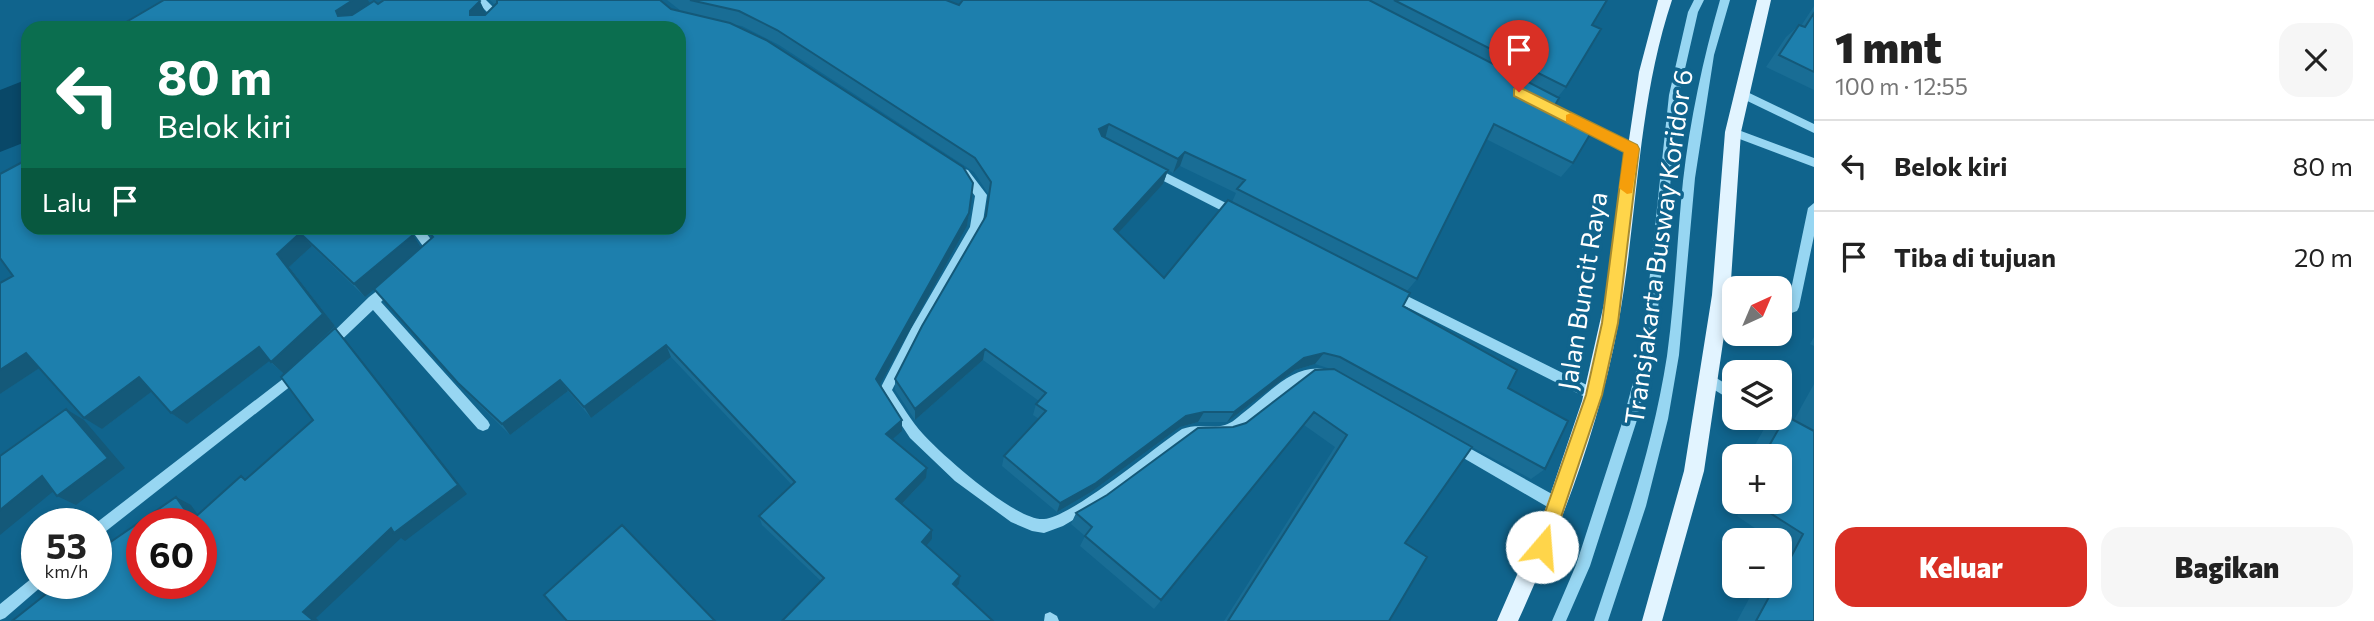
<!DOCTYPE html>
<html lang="id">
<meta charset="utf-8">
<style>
:root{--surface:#fff;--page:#f6f6f6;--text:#222;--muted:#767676;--line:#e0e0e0;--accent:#d93025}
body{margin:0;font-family:Commissioner,sans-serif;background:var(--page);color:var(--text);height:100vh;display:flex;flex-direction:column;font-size:26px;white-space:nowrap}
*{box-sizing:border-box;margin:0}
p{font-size:23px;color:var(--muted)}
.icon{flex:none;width:38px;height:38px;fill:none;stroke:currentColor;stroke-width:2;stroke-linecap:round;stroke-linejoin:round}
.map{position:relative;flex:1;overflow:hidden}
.details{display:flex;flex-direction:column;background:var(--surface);width:560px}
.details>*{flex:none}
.hud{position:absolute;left:21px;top:21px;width:665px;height:214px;border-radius:21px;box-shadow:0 4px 10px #0003;background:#0b6e4f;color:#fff;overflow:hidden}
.needle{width:46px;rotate:44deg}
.buttons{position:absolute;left:1722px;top:276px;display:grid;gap:14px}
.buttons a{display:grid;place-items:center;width:70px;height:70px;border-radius:14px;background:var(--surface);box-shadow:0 4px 10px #0003;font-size:35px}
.speed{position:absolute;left:21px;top:508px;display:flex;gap:14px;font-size:35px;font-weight:700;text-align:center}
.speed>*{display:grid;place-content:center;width:91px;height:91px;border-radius:50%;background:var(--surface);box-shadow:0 4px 10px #0003;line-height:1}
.speed small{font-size:18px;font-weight:400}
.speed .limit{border:10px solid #d22;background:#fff;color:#111}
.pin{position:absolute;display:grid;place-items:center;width:60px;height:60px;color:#fff;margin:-72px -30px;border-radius:50% 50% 50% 0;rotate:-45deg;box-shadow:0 0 7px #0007}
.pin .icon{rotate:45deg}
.me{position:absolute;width:77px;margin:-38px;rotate:18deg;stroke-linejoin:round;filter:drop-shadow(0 0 5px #0008)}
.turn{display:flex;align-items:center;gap:24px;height:147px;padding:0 21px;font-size:32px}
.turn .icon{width:91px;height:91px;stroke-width:2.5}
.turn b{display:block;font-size:49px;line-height:60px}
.then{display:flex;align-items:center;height:66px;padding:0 21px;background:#0003;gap:14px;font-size:26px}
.round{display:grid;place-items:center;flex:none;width:74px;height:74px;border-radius:21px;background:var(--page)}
.summary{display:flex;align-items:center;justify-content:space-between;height:119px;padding:0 21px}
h1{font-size:42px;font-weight:800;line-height:52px}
.action{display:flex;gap:14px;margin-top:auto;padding:14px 21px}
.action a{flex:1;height:80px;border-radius:21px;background:var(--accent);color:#fff;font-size:28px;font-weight:800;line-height:80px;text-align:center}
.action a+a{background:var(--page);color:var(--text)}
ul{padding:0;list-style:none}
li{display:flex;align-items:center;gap:21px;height:91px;padding:0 21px;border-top:2px solid var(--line)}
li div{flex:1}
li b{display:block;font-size:26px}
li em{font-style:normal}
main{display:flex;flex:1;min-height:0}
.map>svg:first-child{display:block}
</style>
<main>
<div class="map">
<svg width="1814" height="621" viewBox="0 0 1814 621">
<rect width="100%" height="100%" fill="#10648d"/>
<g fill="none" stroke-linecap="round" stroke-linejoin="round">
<path fill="#094868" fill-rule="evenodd" d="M28,79V141L0,152V90Z"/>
<path fill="#97d6f2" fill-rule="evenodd" d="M475,0H486L502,16L490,28H479L491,16Z
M1694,0H1704L1698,12L1679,95L1654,349L1637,420L1590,566L1566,621H1552L1576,565L1623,420L1642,349L1669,95L1688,12Z
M1720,0H1730L1714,55L1695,178L1679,355L1668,419L1646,506L1608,621H1594C1623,534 1653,447 1667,356C1675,298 1677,239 1683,181C1690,120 1703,59 1720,0Z
M1741,89L1814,124V133L1737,96L1736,93L1737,90Z
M1579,118L1636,146L1638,149L1636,152H1628L1575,125L1574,122Z
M1733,128L1814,158V167L1729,135L1728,132L1729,129Z
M1152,166L1242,211L1244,214L1242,217H1234L1148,173L1146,170L1148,167Z
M964,169L968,170L987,195L982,228L919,337L892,390C902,405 911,421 923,434C942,455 1017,522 1044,519C1072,517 1155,447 1182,429C1197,423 1211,429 1225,425C1232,423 1238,417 1243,413C1268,394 1297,359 1331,371L1333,375L1331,379L1304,381L1236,434L1225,437L1190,438L1100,504L1063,526L1044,533L1032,531L1011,522L955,481L910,438L879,391L911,329L970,227L975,196L958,173Z
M1814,203V236L1799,307L1797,311L1786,315L1780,314V304H1788L1808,208Z
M410,228H422L437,247L439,250L437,253L429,258L425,256L423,253L425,249Z
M391,280L395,281L397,285L381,302L488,421L490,425L488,429L483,431L478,429L373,310L332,349L328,350L324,349L322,345L324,341L369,297Z
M1391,288L1599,391L1600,395L1599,399L1594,401L1589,399L1387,297L1385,293L1387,289Z
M297,368L301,370L303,374L301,378L96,539V523Z
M1710,374L1734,389V402L1705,384L1704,380L1705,376Z
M1763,418H1780L1814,441V454L1764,422Z
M1453,439L1561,499L1563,504L1561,509L1556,511L1551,509L1448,449L1446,445L1448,441Z
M37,574V583H43L42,586L5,618L0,620V604Z
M1050,612L1057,616L1059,621H1044L1045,614Z"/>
<path fill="#e2f4ff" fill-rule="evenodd" d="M1658,0H1672C1637,104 1638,218 1618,325C1599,428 1561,526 1518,621H1497L1544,513L1582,401L1606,295L1639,72Z
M1757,0H1771L1741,132L1730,295L1704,471L1662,621H1642L1684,471L1712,295L1725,132Z"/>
</g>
<path fill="#196d95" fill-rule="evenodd" d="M164,0H368L370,4H378L486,14L495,5L490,0H660L671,9L681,11L667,0H946L959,5L963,0H1607L1592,25L1566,87L1557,98L1554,107L1573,163L1561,177L1486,139L1417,279L1407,291L1403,306L1508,388L1545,469L1531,479L1472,447L1405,543L1389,621H1224L1335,447L1304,425L1154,609L1080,546L1085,536L1071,524L1076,513L1233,427L1246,423L1331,369L1315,364L1295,370L1227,422H1198L1180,427L1091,492L1057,512L1002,466L1004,456L1039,419L1033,415L1036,404L1039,401L983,360L915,420L895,390V379L986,216L989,195L974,172L779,45L742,26L735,25L973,183L967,226L880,384L902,420V431L892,439L926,478L902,504L932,539L926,546L959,584L821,581L762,525L759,516L792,485L671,357L591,418L568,391L510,435L468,394L374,289L365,297L312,246L289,267L335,326L284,374L269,361L187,424L171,413L152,391L102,429L39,368L0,394L13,276L28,228H407L421,247L432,238L424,228H679ZM1180,166L1236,193L1232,202L1164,278L1118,233L1163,184L1168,170L1173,173Z
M1814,6V90L1766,67L1786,37L1799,25L1801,26Z
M1814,337V346L1810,344Z
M1814,384V621H1737L1756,586H1780V541H1774L1737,516L1745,502H1780V457H1748L1764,429L1786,416L1794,420Z"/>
<path fill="#145979" d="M353,0H368L373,8L346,28L338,16L336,11Z
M480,1L487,16L470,15V11Z
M1109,124L1105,139L1096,144L1099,129Z
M1185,152L1180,166L1173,173L1178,159Z
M1168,170L1163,184L1110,242L1114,229Z
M973,183L967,226L877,390L876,379Z
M300,233L312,246L289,267L335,326L284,374L271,362L277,254Z
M413,235L422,249L365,297L354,284Z
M335,328L345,339L467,494L405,541L401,538L316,618L319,621H314L303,612Z
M666,345L671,357L591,418L584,407Z
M259,347L272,359L187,424L171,413Z
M985,349L983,360L915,420V409Z
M26,353L44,365L0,394V370Z
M1324,353L1315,364L1295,370L1227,422L1234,412L1304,358Z
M139,377L155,389L102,429L84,418Z
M560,380L568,391L510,435L502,424Z
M66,409L84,420L125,468L76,505L57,496Z
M1204,412L1198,422L1180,427L1091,492L1057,512L1060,503L1186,416Z
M902,420V431L887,444L886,434Z
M927,468L926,478L897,509L896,499Z
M42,476L61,485L0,535V510Z
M176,497L191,505L207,528L192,520Z
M932,530V539L922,551V542Z
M960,576L959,584L951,592L953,584Z"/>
<path fill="#1d7fad" stroke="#145979" stroke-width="2" fill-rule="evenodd" d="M164,0H353L336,11L338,16L352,15L374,1L378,4L384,0H479L480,1L470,11V15H485L497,3V0H660L671,9L730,23L766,40L963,167L973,183L969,213L876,379L902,420L886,434L927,468L896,499L932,530L922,542L960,576L953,584L993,621H782L824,578L759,516L795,482L666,345L584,407L560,380L502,424L458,383L374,289L433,237L425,228H679V28H116Z
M690,0H946L959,5L963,0H1369L1559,98L1554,107L1595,126L1573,163L1494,124L1417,279L1237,189L1245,180L1185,152L1178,159L1109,124L1099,129L1102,136L1168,170L1114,229L1164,278L1228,200L1410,293L1403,306L1517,370L1508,388L1568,421L1545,469L1340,357L1324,353L1304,358L1234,412H1204L1186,416L1096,483L1060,503L1004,456L1046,411L1036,404L1046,393L985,349L915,409L895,379L922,326L986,216L991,182L975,158L777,30L739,11Z
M1394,0H1607L1592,25L1601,29L1566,87Z
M1814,13V72L1779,55L1799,25L1805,27Z
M28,159V228H407L413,235L354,284L300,233L277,254L323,314L271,362L259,347L171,413L139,377L84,418L26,353L0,370V283L13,276L0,258V174Z
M335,328L458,485L394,533L391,528L303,612L314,621H12L60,583H96V552L176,497L192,520L241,476L245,480L313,420L281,377ZM142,523H201V583H142Z
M1334,369L1472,447L1405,543L1427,557L1389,621H1228L1347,435L1314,412L1161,600L1085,536L1092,527L1076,513L1107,495L1198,428L1233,427L1246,423L1315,370Z
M66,409L108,458L57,496L42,476L0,510V456Z
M1786,416L1814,431V621H1756L1775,586H1780V578L1803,534L1759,506L1761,502H1780V469L1782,464L1780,463V457H1770L1765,453Z
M622,525L715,621H567L544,595Z"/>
<path fill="#ffd54a" stroke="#a68a30" stroke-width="2" d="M1519,87L1637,145L1639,149L1618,323L1602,395L1551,547L1549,553L1542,556L1536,553L1533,547L1586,395L1602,323L1624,152L1514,96V89Z"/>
<path fill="#f59e0b" d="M1571,113L1637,145L1639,149L1632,193L1627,194L1619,188L1624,152L1566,122V115Z"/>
<g text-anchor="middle" stroke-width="7" stroke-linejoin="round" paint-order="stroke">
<g font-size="26" fill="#fff" stroke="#10648d">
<text transform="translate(1659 247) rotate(-82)" y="9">Transjakarta Busway Koridor 6</text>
<text transform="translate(1583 291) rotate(-81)" y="9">Jalan Buncit Raya</text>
</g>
</g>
</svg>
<div class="buttons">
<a><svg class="needle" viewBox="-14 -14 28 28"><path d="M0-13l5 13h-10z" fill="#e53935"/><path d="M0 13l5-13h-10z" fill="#767676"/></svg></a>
<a><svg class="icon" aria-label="layers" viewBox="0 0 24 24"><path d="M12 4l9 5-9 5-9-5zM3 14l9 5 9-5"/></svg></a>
<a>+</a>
<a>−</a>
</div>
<div class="speed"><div>53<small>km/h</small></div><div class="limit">60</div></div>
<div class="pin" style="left:1519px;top:92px;background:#d93025"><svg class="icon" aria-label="arrive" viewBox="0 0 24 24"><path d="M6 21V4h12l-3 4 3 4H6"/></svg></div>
<svg class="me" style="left:1542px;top:547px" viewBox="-20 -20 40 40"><circle r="19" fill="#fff"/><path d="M0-13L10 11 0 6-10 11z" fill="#ffd54a"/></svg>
<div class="hud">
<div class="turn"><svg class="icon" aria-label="left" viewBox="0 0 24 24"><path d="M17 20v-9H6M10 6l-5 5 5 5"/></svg><div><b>80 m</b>Belok kiri</div></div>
<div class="then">Lalu<svg class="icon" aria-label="arrive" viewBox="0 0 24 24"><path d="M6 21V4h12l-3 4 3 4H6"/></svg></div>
</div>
</div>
<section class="details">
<div class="summary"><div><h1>1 mnt</h1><p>100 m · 12:55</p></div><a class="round"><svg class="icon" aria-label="close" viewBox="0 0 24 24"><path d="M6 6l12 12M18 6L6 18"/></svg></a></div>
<ul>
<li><svg class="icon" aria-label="left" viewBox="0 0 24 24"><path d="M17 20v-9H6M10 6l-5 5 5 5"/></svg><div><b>Belok kiri</b></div><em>80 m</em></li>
<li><svg class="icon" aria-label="arrive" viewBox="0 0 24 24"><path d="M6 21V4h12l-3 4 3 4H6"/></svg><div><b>Tiba di tujuan</b></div><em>20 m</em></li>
</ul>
<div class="action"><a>Keluar</a><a>Bagikan</a></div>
</section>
</main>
